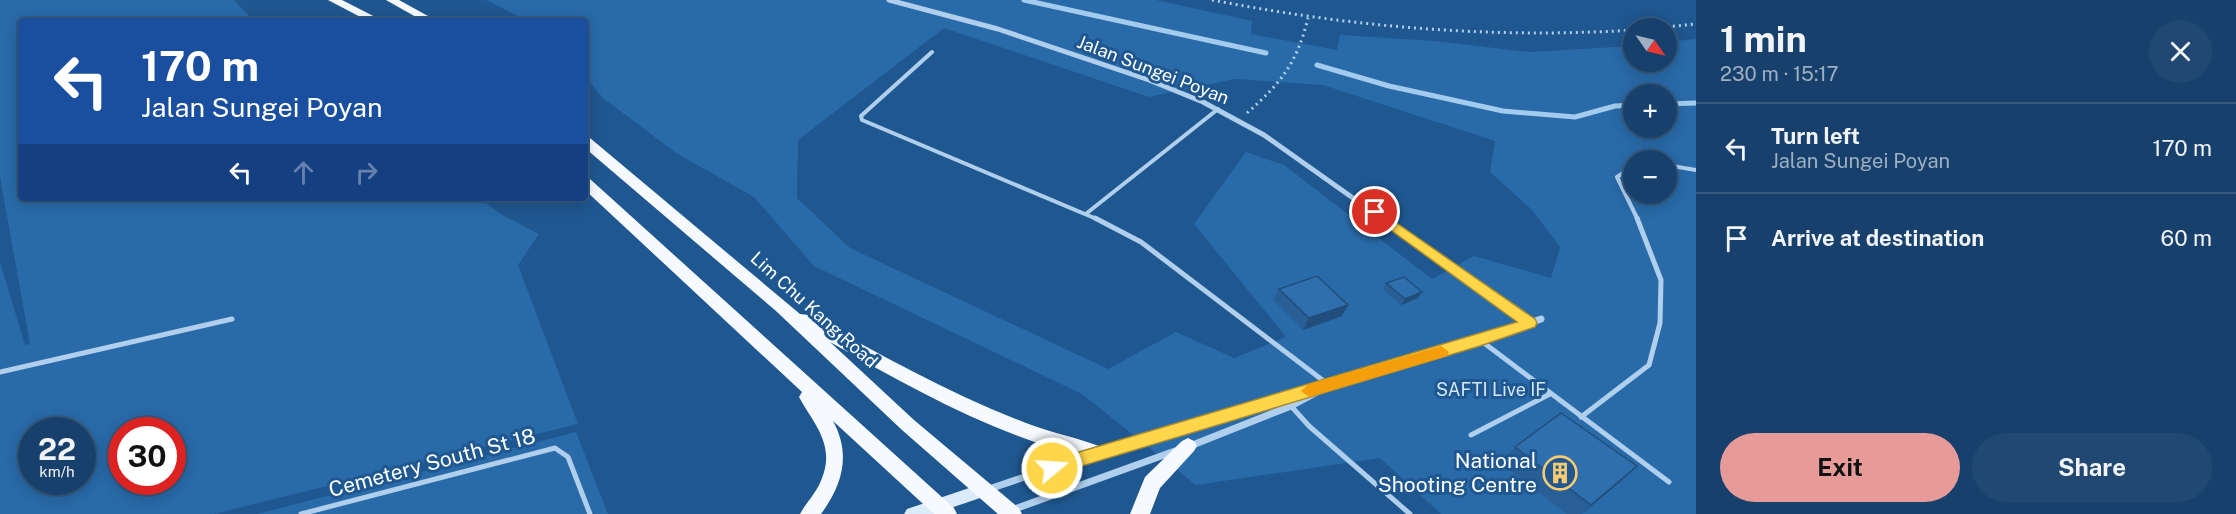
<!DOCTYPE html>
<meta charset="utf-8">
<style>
:root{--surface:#17416c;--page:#204872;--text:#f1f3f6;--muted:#9eafc2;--line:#365a7f;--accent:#e69b98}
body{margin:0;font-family:"Public Sans",sans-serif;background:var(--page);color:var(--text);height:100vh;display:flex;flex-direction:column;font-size:22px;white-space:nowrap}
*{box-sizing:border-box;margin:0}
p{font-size:20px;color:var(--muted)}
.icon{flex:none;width:33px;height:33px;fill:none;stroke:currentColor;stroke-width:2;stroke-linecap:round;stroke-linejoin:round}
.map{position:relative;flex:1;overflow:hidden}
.side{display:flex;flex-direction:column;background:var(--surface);width:540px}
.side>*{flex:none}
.guide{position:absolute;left:18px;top:18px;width:570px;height:183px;border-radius:6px;box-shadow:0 3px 15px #0003,0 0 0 2px var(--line);background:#1a4fa0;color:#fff;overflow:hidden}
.needle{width:39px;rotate:124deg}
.tools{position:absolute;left:1623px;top:18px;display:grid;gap:12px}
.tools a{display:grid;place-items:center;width:54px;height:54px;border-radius:50%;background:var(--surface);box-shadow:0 3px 15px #0003,0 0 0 2px var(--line);font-size:30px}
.speed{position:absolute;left:18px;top:417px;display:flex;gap:12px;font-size:30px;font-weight:700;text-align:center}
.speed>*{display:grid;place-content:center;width:78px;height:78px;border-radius:50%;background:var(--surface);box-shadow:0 3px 15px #0003,0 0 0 2px var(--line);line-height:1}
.speed small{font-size:15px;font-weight:400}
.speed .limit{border:9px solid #d22;background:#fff;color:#111}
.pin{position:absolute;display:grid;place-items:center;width:51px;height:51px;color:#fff;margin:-26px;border:3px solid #fff;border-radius:50%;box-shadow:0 2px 6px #0007}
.me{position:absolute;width:66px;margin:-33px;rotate:72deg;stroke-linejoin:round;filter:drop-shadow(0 0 4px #0008)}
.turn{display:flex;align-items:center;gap:21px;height:126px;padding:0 24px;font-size:27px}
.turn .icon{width:78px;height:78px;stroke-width:2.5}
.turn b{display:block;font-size:42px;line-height:51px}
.lanes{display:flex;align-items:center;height:57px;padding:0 24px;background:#0003;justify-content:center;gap:30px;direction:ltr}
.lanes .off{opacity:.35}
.round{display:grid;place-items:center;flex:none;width:63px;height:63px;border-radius:32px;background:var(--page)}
.summary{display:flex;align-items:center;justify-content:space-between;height:102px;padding:0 24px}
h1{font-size:36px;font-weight:700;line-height:45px}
.primary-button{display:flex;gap:12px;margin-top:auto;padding:12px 24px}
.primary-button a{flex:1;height:69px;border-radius:36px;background:var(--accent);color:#111;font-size:24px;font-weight:700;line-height:69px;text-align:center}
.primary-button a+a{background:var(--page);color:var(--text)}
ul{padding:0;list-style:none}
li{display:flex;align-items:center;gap:18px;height:90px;padding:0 24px;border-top:2px solid var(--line)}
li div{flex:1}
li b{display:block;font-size:22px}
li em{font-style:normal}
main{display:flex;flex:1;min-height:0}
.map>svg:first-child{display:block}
</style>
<main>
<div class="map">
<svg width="1696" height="514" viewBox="0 0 1696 514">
<rect width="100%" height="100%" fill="#1f5790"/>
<path fill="#296aa9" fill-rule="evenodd" d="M0,0H234L254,21H21V198H479L504,216L539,234L518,265L578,424L214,514H0V262L25,345L30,344L0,177ZM32,430H82V482H32ZM122,430H172V482H122Z
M486,0H1156L1252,21L1251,34L1337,50L1340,35L1435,41L1529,52L1633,46L1634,62H1666L1667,42L1696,39V514H1441L1380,458L1196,485L1082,394L814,266L754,197L676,153L603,98L585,77V21H527ZM944,28L1149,97L1235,79L1323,85L1495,141L1490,172L1532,210L1560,247L1551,278L1474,256L1432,279L1284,165L1246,152L1194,224L1286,337L1234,358L1176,332L1108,369L850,248L797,198L798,140ZM1634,94H1666V128H1634ZM1634,160H1666V194H1634Z
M576,432L608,514H257Z"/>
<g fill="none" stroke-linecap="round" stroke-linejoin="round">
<path stroke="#a3cbee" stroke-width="5" d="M1024,0L1266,53
M1317,65L1389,86L1503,111L1575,117L1615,106L1634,105
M1666,104L1696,103"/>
<path stroke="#b0cfed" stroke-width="3" stroke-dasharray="2 4" stroke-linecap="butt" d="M1212,0C1352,27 1491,39 1634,30
M1655,28L1696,24
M1247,113C1281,83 1297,63 1308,18"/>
<path stroke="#b0cfed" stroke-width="4" d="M932,52L861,116L862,120L1099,220
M1666,165L1696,170
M1634,166L1617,177L1638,220
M1087,213L1218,109"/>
<path stroke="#b0cfed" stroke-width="5" d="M1095,218L1141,242L1329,385
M1480,340L1669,482
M0,372L232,319
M1291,406L1309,426L1410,514
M1581,417L1649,365L1660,323L1661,280L1637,218
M1471,435L1550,394
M301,514L555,448L568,457L590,514"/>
<path stroke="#b0cfed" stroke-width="5" d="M889,0L998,29L1149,80L1203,102L1264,135L1384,220"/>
<path stroke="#b0cfed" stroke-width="7" d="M1382,218L1530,323
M1190,446L1291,406L1321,390
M1100,452L1480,340L1541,319
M989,489L1090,455
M1012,510L1175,451"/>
<path fill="#dcebfa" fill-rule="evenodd" d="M984,483L989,485L992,490L989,495L933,514H904L907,509Z"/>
<path fill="#f6faff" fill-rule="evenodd" d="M328,0H342L383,21H368Z
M386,0H399L437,21H423Z
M585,137L590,138L800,314L809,315C879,354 950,394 1026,423C1052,433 1079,438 1104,448L1107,453L1104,458C1093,462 1080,456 1069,453C984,429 906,385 830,342L914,420L1019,508L1022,514H998L902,430L776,311L585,148Z
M585,178L590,179L954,508L957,514H934L833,421C851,454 843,484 821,514H800C806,503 815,494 820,483C837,446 815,426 799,397L802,392L585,190Z
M1188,438L1194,441L1197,446L1194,451L1160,488L1150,514H1130L1145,477L1182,441Z"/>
</g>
<path fill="#285f96" d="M1386,283L1422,292L1418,298L1401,305L1383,289Z
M1279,289L1342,316L1303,330L1273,300Z
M1515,447L1637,466L1620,482L1582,514H1567L1501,463Z"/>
<path fill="#214e7a" d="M1422,292L1418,298L1401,305L1405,299Z
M1348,305L1342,316L1303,330L1309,318Z
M1637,466L1620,482L1581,514L1591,505Z"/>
<path fill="#2f6fae" stroke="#214e7a" stroke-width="1.5" d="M1317,276L1348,305L1309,318L1279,289Z
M1404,277L1422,292L1405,299L1386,283Z
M1561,413L1637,466L1591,505L1515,447Z"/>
<path fill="#ffd54a" stroke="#a68a30" stroke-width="1.5" d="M1375,208L1535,319L1537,323L1535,327L1480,346L1052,475L1046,473L1044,468L1046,463L1052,460L1517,322L1370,215V209Z"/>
<path fill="#f59e0b" d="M1441,346L1449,352L1447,356L1309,397L1301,391L1309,384Z"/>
<defs>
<g id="building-ring" transform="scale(1.725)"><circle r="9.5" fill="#1f5790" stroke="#fbcb70" stroke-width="1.5"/><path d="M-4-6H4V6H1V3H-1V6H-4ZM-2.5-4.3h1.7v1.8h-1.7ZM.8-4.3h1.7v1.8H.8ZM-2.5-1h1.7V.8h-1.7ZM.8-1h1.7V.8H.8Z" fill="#fbcb70"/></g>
</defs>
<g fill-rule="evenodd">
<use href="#building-ring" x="1560" y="473"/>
</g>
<g text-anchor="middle" stroke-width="6" stroke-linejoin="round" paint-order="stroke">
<g font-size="18" fill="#fff" stroke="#1f5790">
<text transform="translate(1153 70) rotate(21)" y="6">Jalan Sungei Poyan</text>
<text transform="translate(814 310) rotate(42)" y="6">Lim Chu Kang Road</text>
</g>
<g font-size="18" fill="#d5e8f9" stroke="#1f5790">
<text x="1491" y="396">SAFTI Live IF</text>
</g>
<g font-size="21" fill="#fff" stroke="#1f5790" text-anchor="end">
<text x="1537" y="468">National<tspan x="1537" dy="24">Shooting Centre</tspan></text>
</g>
<g font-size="21" fill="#fff" stroke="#1f5790">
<text transform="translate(432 463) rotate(-15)" y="7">Cemetery South St 18</text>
</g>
</g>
</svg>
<div class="tools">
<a><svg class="needle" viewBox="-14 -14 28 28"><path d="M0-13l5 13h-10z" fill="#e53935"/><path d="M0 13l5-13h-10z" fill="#9eafc2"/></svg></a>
<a>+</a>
<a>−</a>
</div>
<div class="speed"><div>22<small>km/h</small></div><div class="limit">30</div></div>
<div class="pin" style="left:1375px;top:212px;background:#d93025"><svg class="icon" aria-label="arrive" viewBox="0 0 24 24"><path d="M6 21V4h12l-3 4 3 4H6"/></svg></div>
<svg class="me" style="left:1052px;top:468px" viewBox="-20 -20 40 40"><circle r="17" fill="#ffd54a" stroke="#fff" stroke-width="3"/><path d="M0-11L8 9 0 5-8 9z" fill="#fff"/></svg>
<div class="guide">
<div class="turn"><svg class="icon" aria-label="left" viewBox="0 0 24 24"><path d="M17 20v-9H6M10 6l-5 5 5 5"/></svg><div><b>170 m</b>Jalan Sungei Poyan</div></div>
<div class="lanes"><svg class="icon" aria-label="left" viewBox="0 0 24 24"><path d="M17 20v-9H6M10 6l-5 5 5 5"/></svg><svg class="icon off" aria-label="ahead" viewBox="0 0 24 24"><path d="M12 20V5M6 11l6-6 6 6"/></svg><svg class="icon off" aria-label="right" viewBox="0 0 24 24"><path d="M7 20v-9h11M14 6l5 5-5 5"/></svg></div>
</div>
</div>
<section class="side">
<div class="summary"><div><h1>1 min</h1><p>230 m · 15:17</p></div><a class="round"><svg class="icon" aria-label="close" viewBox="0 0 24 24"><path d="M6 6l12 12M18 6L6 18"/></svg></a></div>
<ul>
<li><svg class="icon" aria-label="left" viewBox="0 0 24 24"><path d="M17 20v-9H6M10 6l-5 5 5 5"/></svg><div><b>Turn left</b><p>Jalan Sungei Poyan</p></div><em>170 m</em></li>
<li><svg class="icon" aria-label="arrive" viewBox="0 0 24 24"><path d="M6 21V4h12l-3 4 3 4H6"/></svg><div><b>Arrive at destination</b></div><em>60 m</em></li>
</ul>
<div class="primary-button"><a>Exit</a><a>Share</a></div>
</section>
</main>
